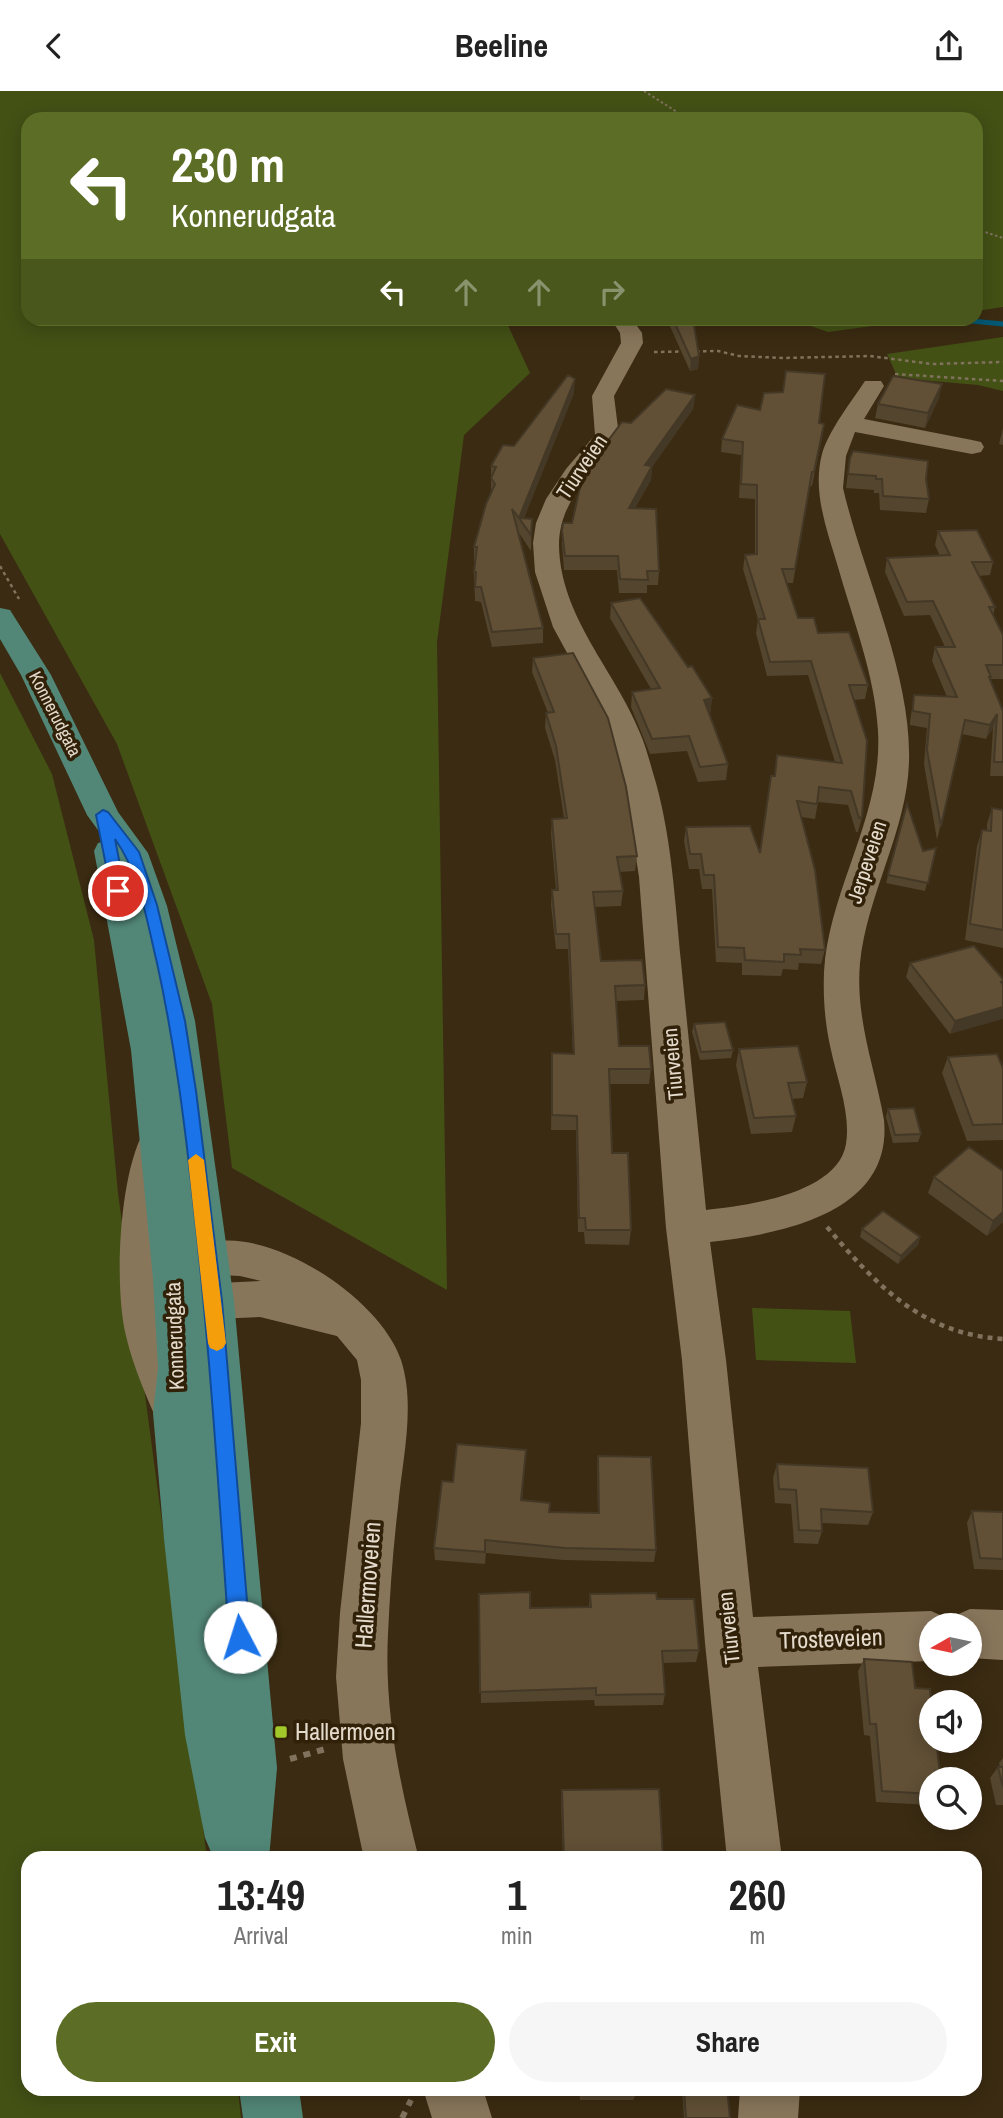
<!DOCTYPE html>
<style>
:root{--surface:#fff;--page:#f6f6f6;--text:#222;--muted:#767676;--accent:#5c6d25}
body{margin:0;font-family:"Archivo Narrow",sans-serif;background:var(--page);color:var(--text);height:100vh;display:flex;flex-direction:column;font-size:26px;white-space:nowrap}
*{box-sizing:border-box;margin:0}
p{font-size:23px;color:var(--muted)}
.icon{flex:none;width:38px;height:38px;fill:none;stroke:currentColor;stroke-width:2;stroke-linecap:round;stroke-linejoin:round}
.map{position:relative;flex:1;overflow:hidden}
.side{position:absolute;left:21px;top:1760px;width:961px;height:245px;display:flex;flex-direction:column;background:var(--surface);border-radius:21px;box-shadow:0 4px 18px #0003}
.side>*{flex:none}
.top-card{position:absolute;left:21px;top:21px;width:962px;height:214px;border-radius:21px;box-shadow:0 4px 18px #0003;background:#5c6d25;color:#fff;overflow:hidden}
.needle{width:46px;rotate:261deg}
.fabs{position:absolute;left:919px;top:1522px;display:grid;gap:14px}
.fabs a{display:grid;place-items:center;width:63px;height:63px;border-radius:50%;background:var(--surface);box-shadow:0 4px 18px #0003;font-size:35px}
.pin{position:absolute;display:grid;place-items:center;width:60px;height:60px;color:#fff;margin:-30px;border:4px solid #fff;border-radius:50%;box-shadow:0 2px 7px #0007}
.me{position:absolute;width:77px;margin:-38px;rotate:355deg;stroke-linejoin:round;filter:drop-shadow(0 0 5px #0008)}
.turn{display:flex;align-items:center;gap:24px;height:147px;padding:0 35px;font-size:32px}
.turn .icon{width:91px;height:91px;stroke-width:2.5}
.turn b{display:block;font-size:49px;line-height:60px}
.lanes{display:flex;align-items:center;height:66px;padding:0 35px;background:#0003;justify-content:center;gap:35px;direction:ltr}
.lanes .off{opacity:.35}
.eta{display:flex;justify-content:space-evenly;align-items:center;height:119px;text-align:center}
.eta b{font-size:42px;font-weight:700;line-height:49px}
.action{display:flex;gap:14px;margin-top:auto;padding:14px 35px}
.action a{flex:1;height:80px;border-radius:42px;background:var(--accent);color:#fff;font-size:28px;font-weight:700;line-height:80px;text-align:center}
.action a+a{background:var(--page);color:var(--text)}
header{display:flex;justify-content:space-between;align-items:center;height:91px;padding:0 35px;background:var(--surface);font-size:32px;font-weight:700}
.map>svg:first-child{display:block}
</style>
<header><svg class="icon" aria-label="back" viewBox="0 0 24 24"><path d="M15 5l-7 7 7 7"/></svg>Beeline<svg class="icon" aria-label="share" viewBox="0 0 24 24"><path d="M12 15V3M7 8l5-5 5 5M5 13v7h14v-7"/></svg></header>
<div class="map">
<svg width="1003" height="2027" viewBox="0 0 1003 2027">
<rect width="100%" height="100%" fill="#3b2b12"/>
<path fill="#435115" d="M0,0H1003V216L977,220L976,28H28V228H505L530,282L464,344L437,551L447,1199L232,1077L212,913L117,653L0,443Z
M799,228H924L828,241L799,231Z
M1003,246V300L978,294L898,287L887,263Z
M0,582L52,683L94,849L118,1102L207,1767L28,1768V1998L238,1999L241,2027H0Z
M752,1217L850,1220L856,1272L756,1269Z"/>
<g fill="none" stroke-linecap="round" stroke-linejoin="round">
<path stroke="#035874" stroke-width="5" d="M950,228L1003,233"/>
<path stroke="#80725d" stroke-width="2" stroke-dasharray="2.5 2.5" stroke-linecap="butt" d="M644,0L688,28
M976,138L1003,147"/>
<path stroke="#80725d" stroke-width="2.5" stroke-dasharray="3.5 3.5" stroke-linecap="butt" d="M654,261L718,260L739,265L783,267L870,265L932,273L1003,271
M895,283L1003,290
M0,475L19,508"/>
<path stroke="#80725d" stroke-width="4.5" stroke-dasharray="5 5" stroke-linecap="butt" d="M827,1136C877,1195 922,1243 1003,1248"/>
<path stroke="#80725d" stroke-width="6" stroke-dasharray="7 7" stroke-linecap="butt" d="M290,1668L329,1657
M402,2027L411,2009"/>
<path fill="#88765b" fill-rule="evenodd" d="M611,228H632L642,242L643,252L614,305L619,345C595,379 559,409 559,454C560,526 615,579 640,642C647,658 651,676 656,692C672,750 675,812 681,871C689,953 698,1036 706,1119C745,1115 838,1103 846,1053C851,1023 837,988 831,959C825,933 823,908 824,881C829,797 883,725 878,640C875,584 853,529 838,476C827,439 812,401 822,363C829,339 851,311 865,290H881L884,295L864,328L972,349L981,351L984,356L981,361L972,363L855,341L846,365L843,397C863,483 912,583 909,671C907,740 867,803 860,872C855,927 875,977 884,1029C893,1123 780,1143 710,1151L726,1269L753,1526L931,1520L949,1528L950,1531L952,1526L970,1518L1003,1519V1569L970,1567V1535H931V1570L758,1576L782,1768H727L705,1552L682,1269L666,1137L639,786L625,695L610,641L553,536L535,481L533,452L536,432L546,408L566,378L595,344L592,305L621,252L620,242Z
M157,1038L171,1042L177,1053L165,1104L162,1174C179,1164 199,1152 220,1150C283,1144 381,1210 401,1269C416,1315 402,1370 398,1416C393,1458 390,1501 388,1543C384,1621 400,1693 419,1768H364L343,1668L336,1586L340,1522L361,1332V1289L357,1269L337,1245L260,1226L213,1228L198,1223L165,1204L169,1244L199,1322L192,1336L176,1342L160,1336C147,1308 133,1275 126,1245C114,1196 119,1087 143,1042ZM220,1184L240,1185L261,1190L218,1192L211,1188Z
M423,1998H483L492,2027H432Z
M740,1998H800L798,2027H738Z"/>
<path fill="#528777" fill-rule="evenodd" d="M0,517L10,519L51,584L118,721L148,762L167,815L195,930L234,1210L277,1677L269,1768H214L205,1747L185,1644L164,1448L153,1322L158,1277L153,1188L131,959L94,760L98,752L106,750L87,724L21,584L0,548Z
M239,1998H299L303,2027H243Z"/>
</g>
<path fill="#53452e" d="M641,228H693L699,265L698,278L690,280L669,233L643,232Z
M574,302L524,427L532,428L531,460L519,442L543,537V552L492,556L481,511L475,510L474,481L475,470H474V456L491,402V375Z
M695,304L693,318L652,376L651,389L635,417L659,480L658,494H647V502H619L617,479H564L562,454V440L572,432L631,332Z
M939,307L925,337L875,327L878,313Z
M819,332L822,346L812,395H810L793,492H787L798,527L818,542L868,594L865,608L853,609L862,726L858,741H856L848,714L818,711L815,728L801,726L825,859L821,873L799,872L798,879L783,878L781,885L742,884V872L716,871L712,798H702L699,778H689L684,750L686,736L760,761L774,685L835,671L808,584L767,585L756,542L758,528L743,478L745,464L755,463V408L739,407L741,364L721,361L722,348Z
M1003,337V354L999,353Z
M850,367L926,388L929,408L926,422L880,419L879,402H874V399L846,397Z
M938,440L993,471L990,484L979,485L995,516L993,524L1003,544V588H991L990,590L1003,620V685H990L993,637L986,648L962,643L937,749L924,673L927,637L910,634V631L914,604L947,606L932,570L935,556H945L930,524L904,525L885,481L887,467L940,465L935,454Z
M611,512L688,576L712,607L710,623L728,673L726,689L698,691L687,660L650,663L631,616L632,601L651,598L610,527Z
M533,567L637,765L635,780L619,781L623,800L621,815L595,816L601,870L645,894L644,909L616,910L619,955L651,978L649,993H610L612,1062L631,1139L629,1154L585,1153L584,1141H578L576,1039H551L552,962L573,963L568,858H556L551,814L552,799H556L551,743L552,728L564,727L555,669L545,637L546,622H548L532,581Z
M907,713L923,760L936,757L925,800L886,792Z
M992,717L1003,719V857L965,849L977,755L982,739L987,740V733Z
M910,872L1003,888L950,943L906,886Z
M694,933L733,959L731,967L700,969L692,941Z
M739,958L807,991L803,1007L792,1008L796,1025L792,1041L751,1043L736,974Z
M948,966L1003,977V1049L967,1050L942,982Z
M888,1018L921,1043L918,1051L893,1052L886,1026Z
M934,1086L1003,1131L987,1145L928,1102Z
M862,1138L920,1146L918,1154L898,1173L860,1146Z
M598,1365L656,1459L654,1471L564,1469L486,1462L485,1473L435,1469L434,1457L453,1391L525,1372L522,1410L549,1421L598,1422L597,1378Z
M777,1373L873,1421L868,1434L822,1432V1440L818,1453L794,1452L791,1413L775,1412L773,1387Z
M972,1420L1003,1421V1479L974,1478L967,1432Z
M479,1503L530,1517L589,1516L590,1503L657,1508L699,1559L696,1571L663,1572L665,1603L663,1614L595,1615L594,1609L481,1612Z
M864,1568L915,1597L931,1689V1714L876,1711L870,1645L864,1644L858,1580Z
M1003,1667V1714H996L990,1687L998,1676H1000L999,1672Z
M562,1699L663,1768H563L561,1710Z
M579,1998H635L636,2003L633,2009H580Z
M682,1998H727L730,2027H684Z"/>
<path fill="#443826" d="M699,265L698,278L690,280L691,268Z
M575,288L574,302L522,432L519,427Z
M942,293L939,307L925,337L928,322Z
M695,304L693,318L652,376L651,389L628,430L629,417L645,374Z
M712,607L710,623L703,624L704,609Z
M997,623L993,637L986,648L990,634Z
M1003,916V928L950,943L955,930Z
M1003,1121V1131L987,1145L993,1130Z
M920,1146L918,1154L898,1173L901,1165Z
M526,1359L525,1372L521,1422V1409Z"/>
<path fill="#615036" stroke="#443826" stroke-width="2" d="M673,228H693L699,265L691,268Z
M786,280L825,283L819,332L824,333L814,381H812L795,478H782L798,527H814L818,542L849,541L868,594H849L867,650L862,726L859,727L851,700L819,696L817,713L797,710L815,779L825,859L800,858L801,864L784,863V871L745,869L744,857L718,856L714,784H704L701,763H690L686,736L750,735L760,762L771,685H775L777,664L842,672L811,570L770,571L758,528H765L745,464L757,463V394L741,393L743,351L722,348L737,314L760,319L764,302L783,301Z
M568,284L575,288L519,427L512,418L543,537L492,541L481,496H475L476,481H474L477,456H474L486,413L495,393L491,387L496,376L491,375L503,354L514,355Z
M893,285L942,293L928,322L878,313Z
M666,298L695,304L645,374L652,375L629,417L656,418L659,480H647L648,489L620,488L618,465H565L562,440L563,432H572L583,383L622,331L631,332Z
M853,360L928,370L926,388L929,408L883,405L882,388H876V385L848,383L850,367Z
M519,427L532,428L531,444Z
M977,439L993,471H972L995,516H989L1003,544V574H986L991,586H989L1003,620V671H994L997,623L990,634L965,629L941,735L927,659L930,623L913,620V617L914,604L957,606L935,556H955L933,510L907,511L887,467L950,464L938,440Z
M640,507L688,576L692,575L712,607L704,609L728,673L700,676L689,645L652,648L632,601L660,597L611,512Z
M573,562L608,627L626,696L637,765L617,766L623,800L593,801L601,870L642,869L645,894L615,895L619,955H649L651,978H609L612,1062H628L631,1139H586L585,1127H579L577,1025L552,1024V962L574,963L569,843H556L552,799H558L552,728L567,727L556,655L546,622L554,621L533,567Z
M907,713L923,760L936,757L928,792L888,784Z
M992,717L1003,719V839L970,833L982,739L991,740Z
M974,855L1003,888V890L1001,891L1003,894V916L955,930L910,872Z
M725,931L733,959L701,961L694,933Z
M798,955L807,991L788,992L796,1025L754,1027L739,958Z
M997,963L1003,977V1033L973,1034L948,966Z
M914,1017L921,1043L895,1044L888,1018Z
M969,1056L1003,1080V1121L993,1130L934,1086Z
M883,1120L920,1146L901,1165L862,1138Z
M457,1353L526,1359L521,1409L550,1412L549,1421L599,1422L598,1365L651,1366L656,1459L565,1457L485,1449V1461L434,1457L442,1390L453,1391Z
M777,1373L868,1377L873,1421L821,1418L822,1440L799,1439L796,1399L779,1398Z
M972,1420L1003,1421V1468L980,1467Z
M530,1501V1517L591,1516L590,1503L656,1502L657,1508H694L699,1559L662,1560L665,1603L596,1604V1597L480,1601L479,1503Z
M864,1568L912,1571L915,1597L930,1598L931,1612V1650H936L941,1689H931V1703L882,1700L876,1633H870Z
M998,1676H1003V1696Z
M659,1698L663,1768H564L562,1699Z
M581,1998H635L636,2003H581Z
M684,1998H727L730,2027H686Z"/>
<path fill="#1a73e8" stroke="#114b97" stroke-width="2" d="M103,719L108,721L139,761L157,814L185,930L196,1000L222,1210L250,1546L247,1553L240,1556L232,1553L229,1546C219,1403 210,1260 194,1118C185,1035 175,954 157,872C147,831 140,783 115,748L125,800L118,805L111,800L96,724Z"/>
<path fill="#f59e0b" d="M196,1063L204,1069L226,1252L223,1257L217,1260L210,1257L208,1252L188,1069Z"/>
<rect fill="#a2c929" stroke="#302108" stroke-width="2.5" x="274" y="1634" width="14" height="14" rx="3.5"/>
<g text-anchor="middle" stroke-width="7" stroke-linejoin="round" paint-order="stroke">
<g font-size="18" fill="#e5dbcc" stroke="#302108">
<text transform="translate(55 623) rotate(63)" y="6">Konnerudgata</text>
</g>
<g font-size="21" fill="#e5dbcc" stroke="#302108">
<text transform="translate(582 376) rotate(-56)" y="7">Tiurveien</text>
<text transform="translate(867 771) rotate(-72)" y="7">Jerpeveien</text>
<text transform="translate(673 973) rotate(-95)" y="7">Tiurveien</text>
<text transform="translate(175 1245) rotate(-92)" y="7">Konnerudgata</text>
<text transform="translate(729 1537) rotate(-96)" y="7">Tiurveien</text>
</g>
<g font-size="24" fill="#e5dbcc" stroke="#302108">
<text transform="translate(368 1494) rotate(-86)" y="8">Hallermoveien</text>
<text transform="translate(831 1548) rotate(-2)" y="8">Trosteveien</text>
</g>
<g font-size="24" fill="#e5dbcc" stroke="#302108" text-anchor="start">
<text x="295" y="1649">Hallermoen</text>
</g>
</g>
</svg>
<div class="fabs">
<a><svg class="needle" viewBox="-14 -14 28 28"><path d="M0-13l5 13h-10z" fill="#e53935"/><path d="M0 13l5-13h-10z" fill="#767676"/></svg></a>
<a><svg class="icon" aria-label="sound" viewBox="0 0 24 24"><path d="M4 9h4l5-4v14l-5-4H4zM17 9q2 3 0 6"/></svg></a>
<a><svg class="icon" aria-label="search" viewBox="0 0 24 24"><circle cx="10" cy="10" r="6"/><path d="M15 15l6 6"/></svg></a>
</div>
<div class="pin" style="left:118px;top:800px;background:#d93025"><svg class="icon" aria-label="arrive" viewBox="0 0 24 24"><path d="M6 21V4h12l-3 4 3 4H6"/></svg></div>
<svg class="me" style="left:240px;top:1546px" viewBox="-20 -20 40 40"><circle r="19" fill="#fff"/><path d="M0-13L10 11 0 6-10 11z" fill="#1a73e8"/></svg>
<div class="top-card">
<div class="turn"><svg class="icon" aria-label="left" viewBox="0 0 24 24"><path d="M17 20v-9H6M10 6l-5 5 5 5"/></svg><div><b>230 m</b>Konnerudgata</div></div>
<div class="lanes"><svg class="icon" aria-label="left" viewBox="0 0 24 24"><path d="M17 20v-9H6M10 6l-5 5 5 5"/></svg><svg class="icon off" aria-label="ahead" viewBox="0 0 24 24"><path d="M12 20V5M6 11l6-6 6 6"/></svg><svg class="icon off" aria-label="ahead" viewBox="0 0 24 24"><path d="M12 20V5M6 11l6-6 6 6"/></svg><svg class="icon off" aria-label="right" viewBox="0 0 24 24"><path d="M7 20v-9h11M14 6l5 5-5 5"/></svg></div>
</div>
<section class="side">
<div class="eta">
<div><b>13:49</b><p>Arrival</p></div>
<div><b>1</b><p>min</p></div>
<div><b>260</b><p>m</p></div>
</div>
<div class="action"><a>Exit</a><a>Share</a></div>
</section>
</div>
